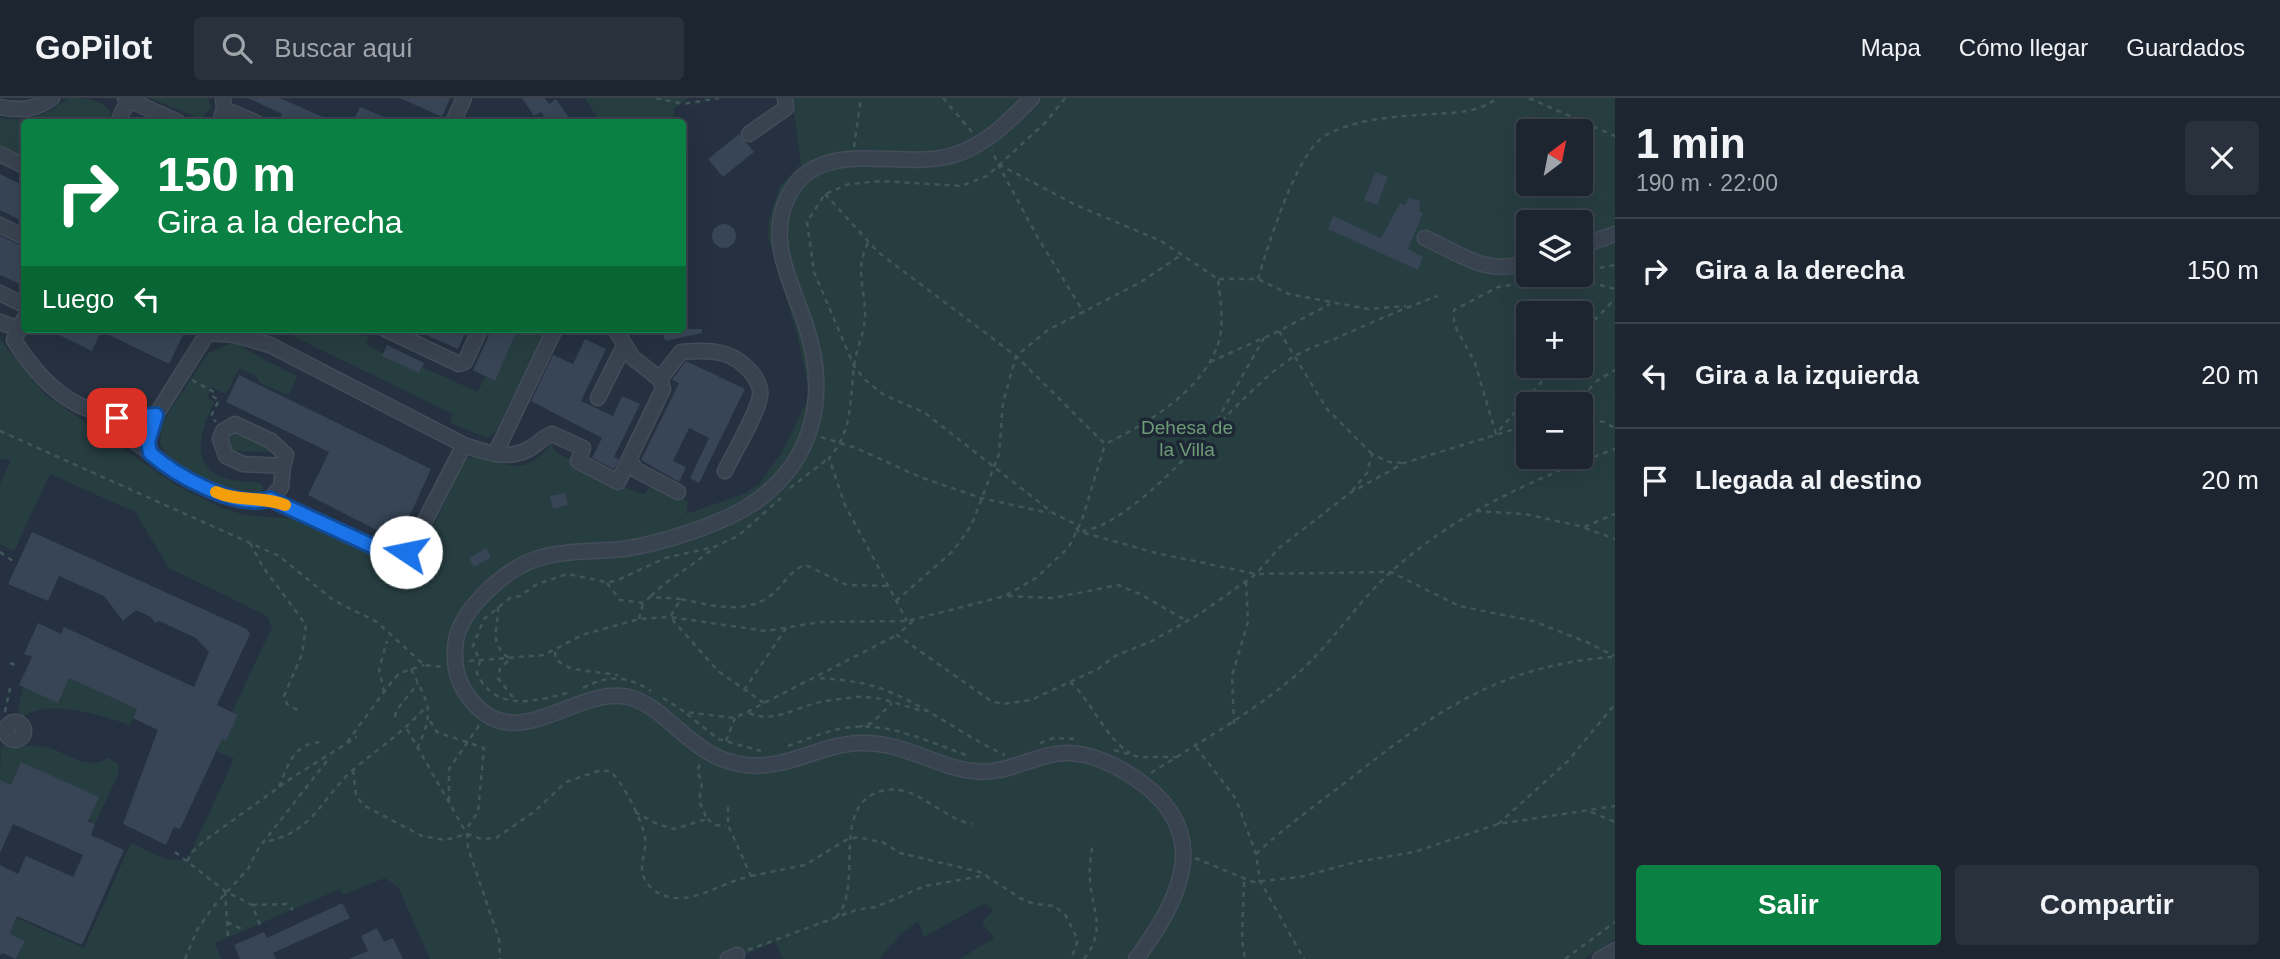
<!DOCTYPE html>
<html lang="es">
<meta charset="utf-8">
<style>
:root{--surface:#1c2530;--page:#29313c;--text:#f1f3f6;--muted:#a0a5ab;--line:#3a424c;--accent:#0b8043}
body{margin:0;font-family:Arial,sans-serif;background:var(--page);color:var(--text);height:100vh;display:flex;flex-direction:column;font-size:26px;white-space:nowrap}
*{box-sizing:border-box;margin:0}
p{font-size:23px;color:var(--muted)}
.icon{flex:none;width:38px;height:38px;fill:none;stroke:currentColor;stroke-width:2;stroke-linecap:round;stroke-linejoin:round}
.map{position:relative;flex:1;overflow:hidden}
.panel{display:flex;flex-direction:column;background:var(--surface);width:665px}
.panel>*{flex:none}
.banner{position:absolute;left:21px;top:21px;width:665px;height:214px;border-radius:7px;box-shadow:0 7px 28px #0002,0 0 0 2px var(--line);background:#0b8043;color:#fff;overflow:hidden}
.needle{width:46px;rotate:32deg}
.buttons{position:absolute;left:1516px;top:21px;display:grid;gap:14px}
.buttons a{display:grid;place-items:center;width:77px;height:77px;border-radius:7px;background:var(--surface);box-shadow:0 7px 28px #0002,0 0 0 2px var(--line);font-size:35px}
.pin{position:absolute;display:grid;place-items:center;width:60px;height:60px;color:#fff;margin:-30px;border-radius:14px;box-shadow:0 4px 10px #0006}
.me{position:absolute;width:77px;margin:-38px;rotate:281deg;stroke-linejoin:round;filter:drop-shadow(0 0 5px #0008)}
.turn{display:flex;align-items:center;gap:24px;height:147px;padding:0 21px;font-size:32px}
.turn .icon{width:91px;height:91px;stroke-width:2.5}
.turn b{display:block;font-size:49px;line-height:60px}
.then{display:flex;align-items:center;height:66px;padding:0 21px;background:#0003;gap:14px;font-size:26px}
.round{display:grid;place-items:center;flex:none;width:74px;height:74px;border-radius:7px;background:var(--page)}
.headline{display:flex;align-items:center;justify-content:space-between;height:119px;padding:0 21px}
h1{font-size:42px;font-weight:600;line-height:52px}
.action{display:flex;gap:14px;margin-top:auto;padding:14px 21px}
.action a{flex:1;height:80px;border-radius:7px;background:var(--accent);color:#fff;font-size:28px;font-weight:600;line-height:80px;text-align:center}
.action a+a{background:var(--page);color:var(--text)}
ul{padding:0;list-style:none}
li{display:flex;align-items:center;gap:21px;height:105px;padding:0 21px;border-top:2px solid var(--line)}
li div{flex:1}
li b{display:block;font-size:26px}
li em{font-style:normal}
header{display:flex;align-items:center;gap:42px;box-sizing:border-box;height:98px;padding:0 35px;background:var(--surface);border-bottom:2px solid var(--line)}
header strong{font-size:33px}
nav{display:flex;gap:38px;margin-inline-start:auto;font-size:24px}
.search{width:490px;height:63px;background:var(--page);display:flex;align-items:center;gap:18px;box-sizing:border-box;padding:0 24px;border-radius:7px;color:var(--muted);font-size:26px}
main{display:flex;flex:1;min-height:0}
.map>svg:first-child{display:block}
</style>
<header>
<strong>GoPilot</strong>
<div class="search"><svg class="icon" aria-label="search" viewBox="0 0 24 24"><circle cx="10" cy="10" r="6"/><path d="M15 15l6 6"/></svg>Buscar aquí</div>
<nav><a>Mapa</a><a>Cómo llegar</a><a>Guardados</a></nav>
</header>
<main>
<div class="map">
<svg width="1615" height="861" viewBox="0 0 1615 861">
<rect width="100%" height="100%" fill="#253140"/>
<path fill="#273e41" fill-rule="evenodd" d="M68,0C82,0 106,1 111,16L107,24H24V62L0,51V20C27,24 47,18 68,0Z
M149,0H208L211,9L201,21Z
M585,0H688L674,11V24H600Z
M792,0H1615V841L1584,861H960L994,840L982,825L993,812L985,805L924,839L918,823L900,837L879,861H783L775,844L739,859L737,854L720,861H430L398,789L385,780L343,797L340,791L215,845L221,861H17L25,843L10,836L17,820L84,850L131,745L165,761L187,763L234,661L216,653L222,641L226,643L238,617L232,614L272,529L267,518L169,470L135,414L50,376L14,453L0,446V386L11,362L0,361V241L44,296L177,388L219,409L245,417L305,422L392,463L407,465L423,450L465,361L473,358C508,364 524,382 552,345L554,353L617,387L644,396L650,389L688,403L686,416L744,396L758,387L781,356L810,297L797,236L768,139L769,121L780,88L801,66ZM1528,33H1580V86H1528ZM1528,124H1580V177H1528ZM1528,215H1580V268H1528ZM1528,306H1580V359H1528Z
M278,231H350L369,239L366,246L419,275L422,269L478,294L485,278L495,282L518,231H547L495,334L488,340L450,325L453,316Z
M234,244L244,246L245,251L297,278L289,298L260,285L256,278L239,270L226,296L212,289L207,299L214,304C199,336 187,375 236,383C245,384 254,382 263,387L262,396C247,404 186,375 173,364C167,359 164,352 160,346L162,325L208,255Z
M237,334L272,351L271,354L231,353L228,341Z
M69,580L137,611L130,627C101,617 49,600 22,619L18,612L23,589L58,603Z
M1,648C15,648 31,647 46,649C68,654 84,674 108,660L118,666L119,675L95,726L21,665L11,687L0,682Z"/>
<path fill="#374556" d="M248,0H280L334,24H278L282,16Z
M400,0H450L442,19Z
M522,0H545L549,6L556,1L572,24H548L541,14L534,18Z
M360,9L396,24H353Z
M739,36L754,54L723,79L708,61Z
M1375,74L1388,79L1377,107L1364,102Z
M0,76L24,88V124L0,112Z
M1409,100L1420,103L1419,113L1423,115L1408,151L1423,159L1418,172L1328,131L1333,118L1381,140L1400,105L1405,107Z
M712 138a12 12 0 1 1 24 0a12 12 0 1 1-24 0Z
M0,138L24,149V188L0,177Z
M47,231H171L183,237L169,266L101,233L92,253Z
M413,231H467L458,251Z
M492,231H518L495,283L473,272Z
M662,231H702V235L665,243Z
M585,241L606,251L581,303L613,318L622,298L640,306L614,359L619,361L614,371L592,360L602,340L531,303L553,257L573,266Z
M387,247L424,265L419,275L382,258Z
M686,263L745,291L699,385L690,380L709,340L689,330L673,363L686,369L679,384L641,362L679,285L672,282Z
M239,277L431,371L399,441L396,442L308,397L329,354L226,304Z
M565,395L568,407L553,411L550,398Z
M32,434L247,531L250,536L217,607L238,617L226,643L222,641L180,731L174,729L166,747L123,726L158,632L133,620L137,611L69,580L58,605L19,587L32,559L24,556L38,525L61,536L64,529L194,589L209,554L196,540L159,523L155,525L151,519L136,512L123,523L104,498L59,478L48,503L8,486Z
M486,450L491,459L474,469L469,460Z
M21,664L99,699L88,723L95,726L91,737L124,752L82,847L17,818L10,836L25,843L16,861L2,855L0,858V767L18,776L26,758L73,779L83,757L13,726L0,755V682L11,687Z
M342,805L350,820L273,855L276,861H240L234,847L264,834L267,840Z
M377,830L384,844L393,840L403,861H349L368,853L361,838Z"/>
<g fill="none" stroke-linecap="round" stroke-linejoin="round">
<g stroke="#434c59" stroke-width="17">
<path id="minor" d="M125,0L178,24
M1032,0C1009,23 986,47 954,57C899,74 815,34 786,103C768,145 792,186 805,225C829,295 816,363 752,406C722,426 660,446 623,451C595,454 563,452 536,461C506,471 462,510 456,542C453,562 456,582 468,598C512,660 569,594 621,598C665,601 688,661 746,667C786,672 821,646 860,645C902,643 935,669 974,673C1007,678 1037,654 1069,655C1090,655 1115,667 1132,678C1214,731 1184,797 1136,861
M0,9C20,13 35,12 52,0
M224,11L255,24
M118,24L128,2
M220,24L224,11L223,0
M453,24L464,0
M749,36L786,10L785,0
M0,56L24,68
M0,127L24,139
M1425,140C1465,158 1484,177 1528,165
M1580,148L1615,136
M0,195L24,207
M24,221L14,242C49,298 89,326 156,317L210,231
M0,224L18,231
M385,231L459,266L465,264L480,231
M660,281L681,254C711,251 735,252 754,278C758,284 761,292 760,298C757,317 734,354 725,373
M598,300L624,248
M156,317L148,344L151,355C175,377 236,412 270,401L383,453L406,455L411,450L464,347L270,247L235,237L209,235
M100,319L151,355
M235,326L271,343L286,357L283,368L243,366L226,358L220,341L223,333Z
M464,347C485,354 508,363 529,351C538,346 543,339 552,336L583,350L578,363L618,384L663,291L660,281L633,260L615,231
M495,356L555,231
M629,361L636,372L678,394
M270,401L281,389L283,368
M6 633a9 9 0 1 1 18 0a9 9 0 1 1-18 0Z
M728,861L737,857
M1600,861L1615,852"/>
</g>
<path stroke="#405759" stroke-width="2.5" stroke-dasharray="5 5" stroke-linecap="butt" d="M656,0L683,6L719,0
M943,0L972,34
M1065,0L1046,24L987,78L961,88L882,83L849,86L825,96L807,124L814,174L854,268L863,280L884,297L925,315L1053,415L1073,425L1078,433L1156,455L1256,476L1391,474L1459,508L1533,523L1589,545L1614,558
M1529,0L1615,38
M854,49L861,0
M998,66L1038,140L1084,215
M825,96L878,154L1016,258L1105,346C1147,326 1203,292 1218,246C1225,226 1220,201 1218,181L1161,143L1076,107L998,66L992,52
M868,145C855,170 864,187 865,214C866,231 858,246 855,262C849,297 855,331 829,360L845,407L907,523
M1580,174L1615,167
M1571,179L1615,191
M1219,181H1258L1289,196L1368,211L1406,208
M1258,181C1268,148 1297,52 1326,37C1358,20 1395,19 1431,16C1453,15 1479,15 1497,0
M1279,233L1327,311L1372,356
M1580,237L1615,201
M1210,264L1279,233L1330,206
M1555,268L1496,336L1475,265L1454,226V212L1498,189L1573,177
M192,282L214,294L212,298L219,302L211,318L216,324
M1575,306L1598,282L1615,272
M1580,321L1604,324L1615,330
M1212,331L1264,240
M0,333L279,458L333,502L377,524L424,567L443,569
M821,339L856,350L920,379L981,400L1049,415
M790,390L829,360
M1352,393L1367,375L1372,356L1389,364L1404,365
M1476,413L1525,416L1584,429L1615,416
M1585,430L1615,441
M1082,433C1144,425 1236,293 1295,258C1308,250 1325,245 1339,239C1372,224 1405,210 1438,198
M250,445L263,469L306,527L302,556L284,598L287,606L299,613
M0,454L13,463
M607,485L620,502L643,505L650,499L681,501
M651,498C671,478 694,468 714,449
M1008,498L1053,500L1118,487L1140,496L1187,523
M896,503L953,453L971,428L999,356L1003,305L1016,258L1048,232L1141,184L1181,157
M498,509C498,532 488,545 510,561L500,571L498,580L515,602
M639,521L643,505
M913,523L897,537L991,603L1003,606L1031,602L1098,571L1115,558L1152,543L1201,515L1256,476L1279,450L1350,395L1404,365L1528,327
M555,554L556,562L572,571L618,577
M469,563L544,557L582,537L639,521L670,519L766,533L820,524L907,523L1005,498L1036,480L1069,449L1082,422L1105,346
M10,565L18,568
M411,571C429,608 435,610 418,649
M820,580C844,582 867,584 890,594C931,611 965,639 1005,657
M1070,584C1093,604 1104,639 1130,655
M583,590C610,576 627,578 651,593
M744,592L787,529
M384,594L379,571L387,543
M567,595C535,604 494,614 477,575L480,563L473,548L484,521L510,500L520,498L537,486L568,476L606,484L616,483L665,460L714,449L738,438L781,400
M663,600L685,614L735,620L897,537
M764,605L718,573L670,519L681,501C714,508 751,519 778,491C786,482 794,470 806,467L847,487L888,488
M5,614L10,590
M749,615C772,625 791,612 813,606C826,602 842,601 856,599C880,597 903,609 926,613
M687,616L718,641L761,653
M395,619L396,613L418,585
M430,623L437,634L484,650L478,714L465,733
M1234,626L1232,578L1248,524L1246,483
M858,629L872,625L892,605
M407,631L467,736L468,750L499,841L500,861
M726,643L735,620
M347,644L393,582L400,575L424,567
M1040,645L1054,640L1078,641
M788,648C805,642 821,635 839,631C885,621 928,644 969,658
M1196,649L1236,701L1256,756L1260,783L1304,861
M1114,652L1139,659H1177
M353,672L356,697L363,707L422,738L445,742L467,736L481,741L496,740L535,713L566,684L598,673H610C623,684 643,724 645,740C647,751 641,762 642,773C645,792 666,802 684,800C707,797 728,783 751,778L728,727V706
M1151,675C1201,643 1249,617 1295,578C1332,546 1357,504 1393,472C1458,414 1534,381 1615,351
M279,689C289,664 294,644 325,644
M449,703V671L480,626
M635,714L657,726L674,731L707,721L699,703L702,685L697,673L701,664
M1591,714L1615,724
M707,721L716,727L726,728
M1498,726L1568,663L1615,606
M269,743C315,732 322,699 354,671C378,651 402,635 424,611
M175,754L225,793L252,807L260,827
M1256,756C1289,725 1325,701 1360,673C1441,609 1506,567 1612,559
M1195,760L1253,784L1300,779L1356,764L1414,754L1498,726L1615,708
M187,763L192,754L204,743L293,679L357,639
M751,778L805,767L846,742L858,739L884,745L900,755L980,774L1020,800L1034,806L1055,808L1066,818L1078,842L1071,861
M1244,784L1242,842L1245,861
M225,793L228,839
M252,807L286,806L293,812
M836,819C866,790 826,701 887,692C917,687 943,721 972,726
M227,824L244,832
M748,852L856,812L876,809L925,788L987,777
M185,861L197,832L213,809L248,771L258,751L330,659
M1084,861C1107,831 1092,814 1090,782C1089,771 1091,760 1092,749
M1565,861L1615,824"/>
<use href="#minor" stroke="#394350" stroke-width="14"/>
</g>
<g fill="none" stroke-linecap="round" stroke-linejoin="round">
<g stroke="#114b97" stroke-width="18">
<path id="route" d="M117,320L156,317L148,344L150,355C175,377 236,412 270,401L383,453L406,454"/>
</g>
<use href="#route" stroke="#1a73e8" stroke-width="12"/>
<path stroke="#f59e0b" stroke-width="12" d="M216,394C238,404 263,398 285,407"/>
</g>
<g text-anchor="middle" stroke-width="7" stroke-linejoin="round" paint-order="stroke">
<g font-size="19" fill="#6d9b78" stroke="#1e2835">
<text x="1187" y="336">Dehesa de<tspan x="1187" dy="22">la Villa</tspan></text>
</g>
</g>
</svg>
<div class="buttons">
<a><svg class="needle" viewBox="-14 -14 28 28"><path d="M0-13l5 13h-10z" fill="#e53935"/><path d="M0 13l5-13h-10z" fill="#a0a5ab"/></svg></a>
<a><svg class="icon" aria-label="layers" viewBox="0 0 24 24"><path d="M12 4l9 5-9 5-9-5zM3 14l9 5 9-5"/></svg></a>
<a>+</a>
<a>−</a>
</div>
<div class="pin" style="left:117px;top:320px;background:#d93025"><svg class="icon" aria-label="arrive" viewBox="0 0 24 24"><path d="M6 21V4h12l-3 4 3 4H6"/></svg></div>
<svg class="me" style="left:406px;top:454px" viewBox="-20 -20 40 40"><circle r="19" fill="#fff"/><path d="M0-13L10 11 0 6-10 11z" fill="#1a73e8"/></svg>
<div class="banner">
<div class="turn"><svg class="icon" aria-label="right" viewBox="0 0 24 24"><path d="M7 20v-9h11M14 6l5 5-5 5"/></svg><div><b>150 m</b>Gira a la derecha</div></div>
<div class="then">Luego<svg class="icon" aria-label="left" viewBox="0 0 24 24"><path d="M17 20v-9H6M10 6l-5 5 5 5"/></svg></div>
</div>
</div>
<section class="panel">
<div class="headline"><div><h1>1 min</h1><p>190 m · 22:00</p></div><a class="round"><svg class="icon" aria-label="close" viewBox="0 0 24 24"><path d="M6 6l12 12M18 6L6 18"/></svg></a></div>
<ul>
<li><svg class="icon" aria-label="right" viewBox="0 0 24 24"><path d="M7 20v-9h11M14 6l5 5-5 5"/></svg><div><b>Gira a la derecha</b></div><em>150 m</em></li>
<li><svg class="icon" aria-label="left" viewBox="0 0 24 24"><path d="M17 20v-9H6M10 6l-5 5 5 5"/></svg><div><b>Gira a la izquierda</b></div><em>20 m</em></li>
<li><svg class="icon" aria-label="arrive" viewBox="0 0 24 24"><path d="M6 21V4h12l-3 4 3 4H6"/></svg><div><b>Llegada al destino</b></div><em>20 m</em></li>
</ul>
<div class="action"><a>Salir</a><a>Compartir</a></div>
</section>
</main>
